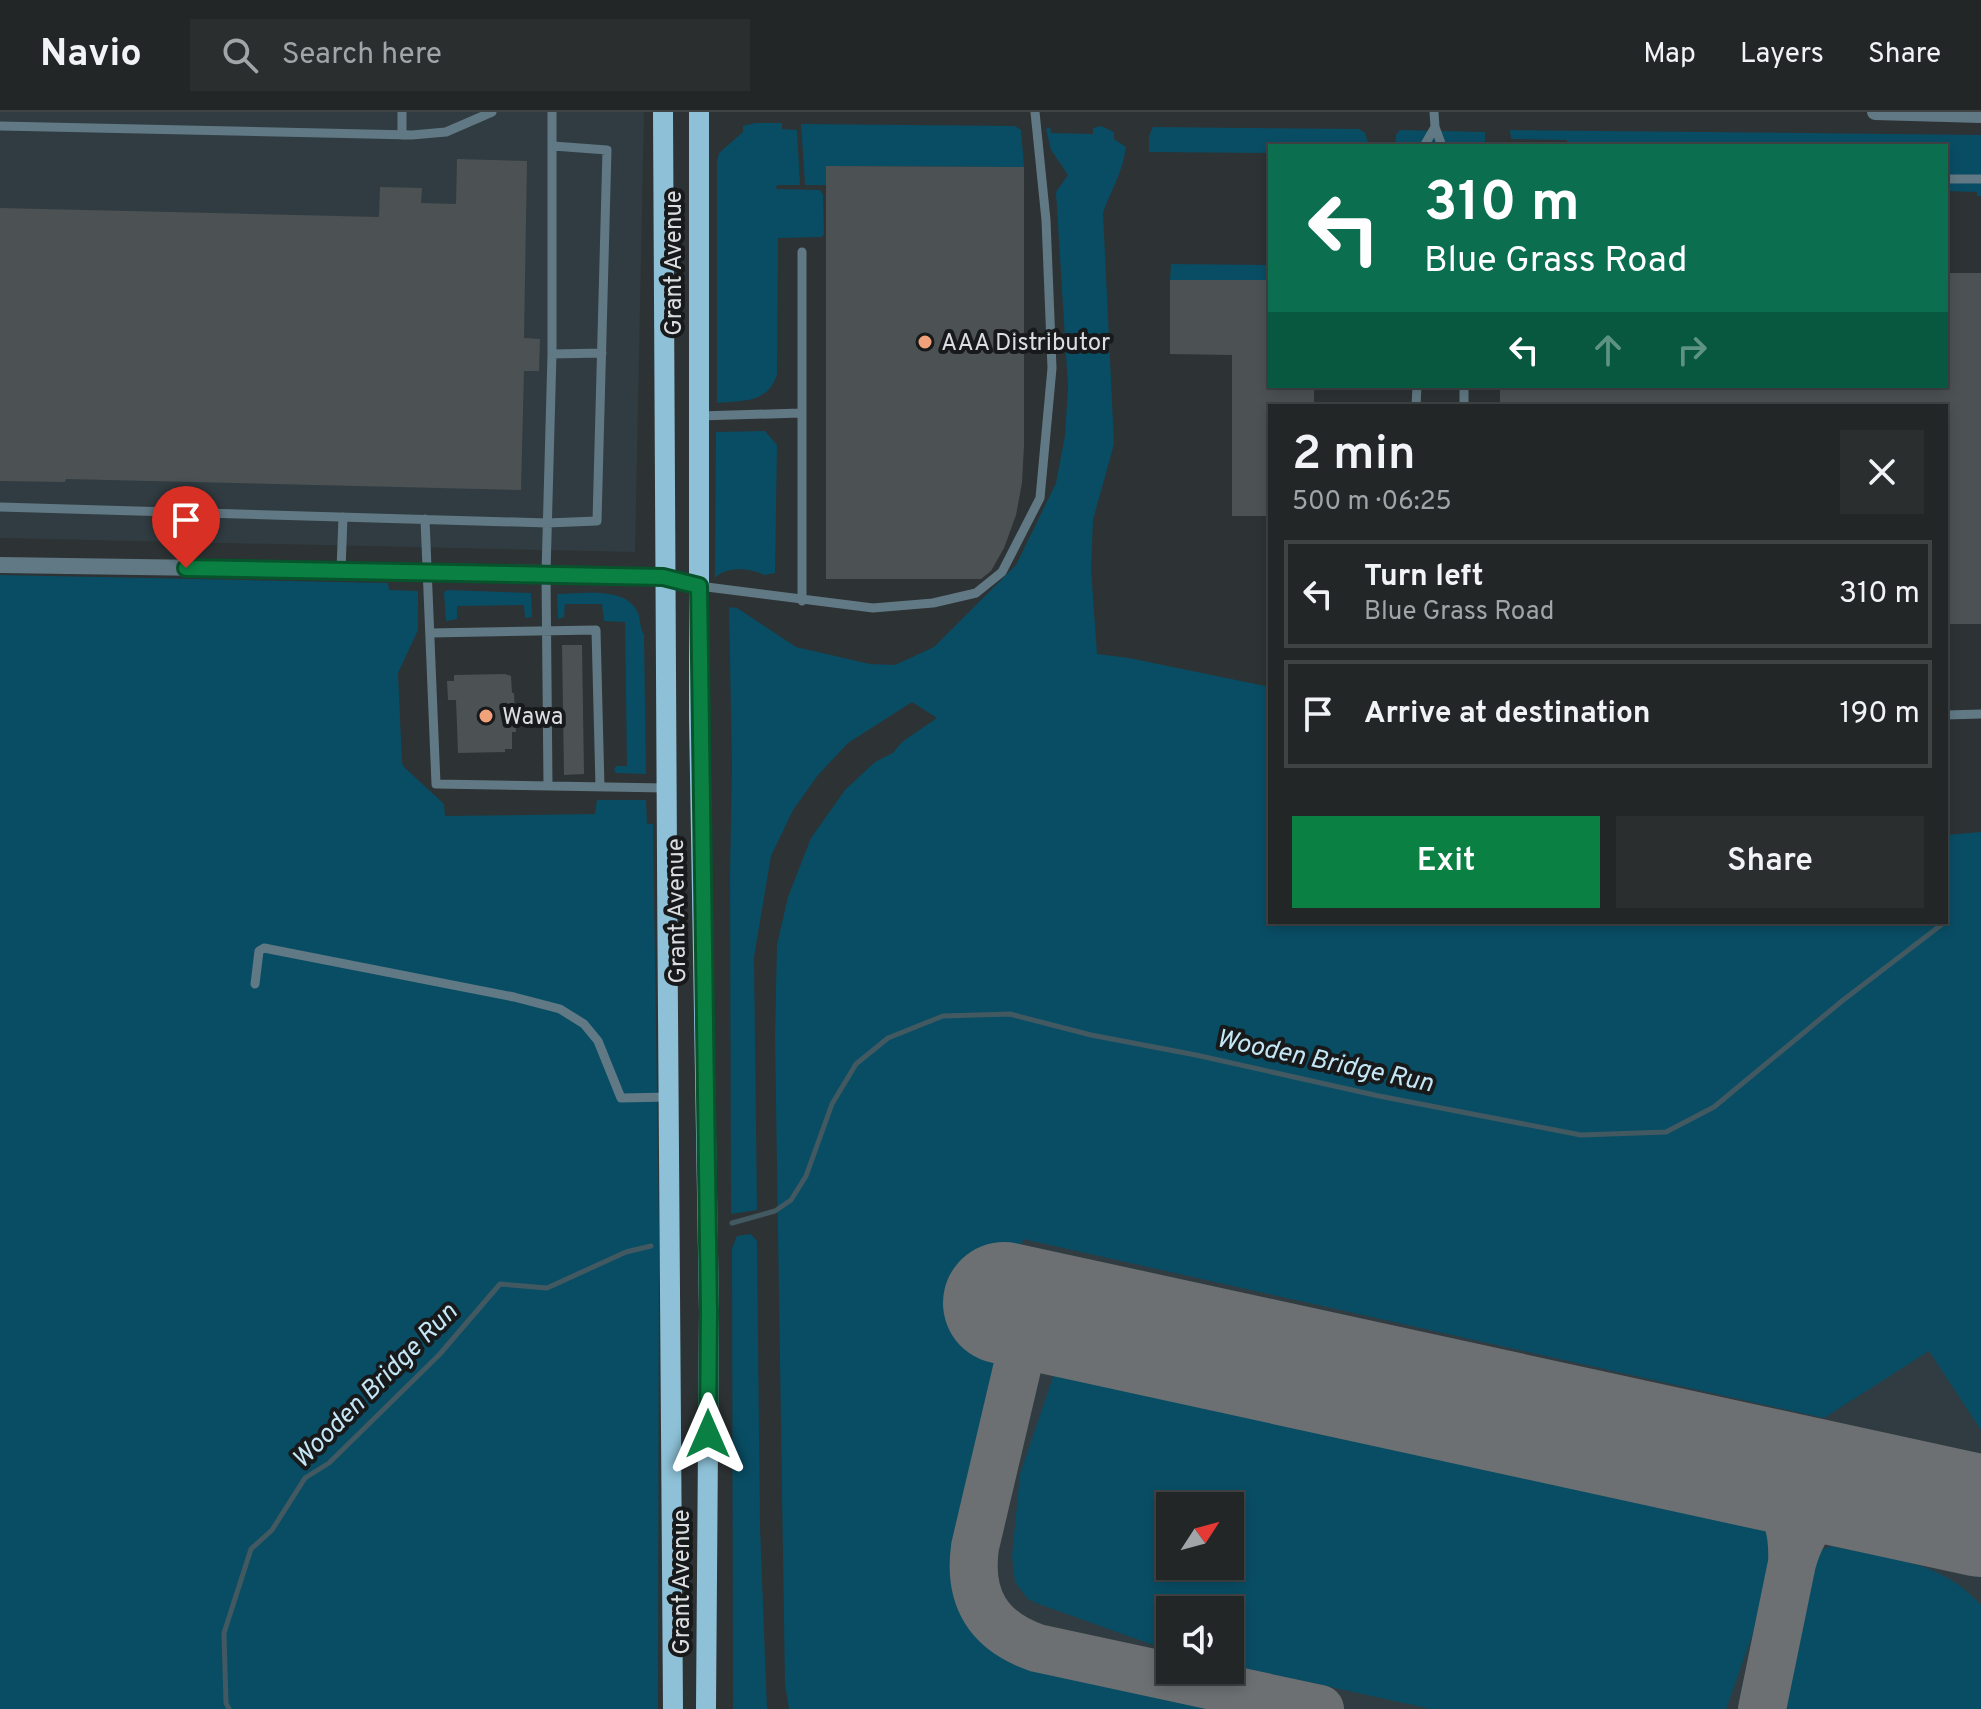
<!DOCTYPE html>
<meta charset="utf-8">
<style>
:root{--surface:#222627;--page:#2a2e2f;--text:#f1f3f6;--muted:#a2a5a7;--line:#3f4344;--accent:#0b8043}
body{margin:0;font-family:Overpass,sans-serif;background:var(--page);color:var(--text);height:100vh;display:flex;flex-direction:column;font-size:30px;white-space:nowrap}
*{box-sizing:border-box;margin:0}
p{font-size:26px;color:var(--muted)}
.icon{flex:none;width:44px;height:44px;fill:none;stroke:currentColor;stroke-width:2;stroke-linecap:round;stroke-linejoin:round}
.map{position:relative;flex:1;overflow:hidden}
.side{position:absolute;left:1268px;top:292px;width:680px;height:520px;display:flex;flex-direction:column;background:var(--surface);border-radius:0px;box-shadow:0 4px 12px #0003,0 0 0 2px var(--line)}
.side>*{flex:none}
.hud{position:absolute;left:1268px;top:32px;width:680px;height:244px;border-radius:0px;box-shadow:0 4px 12px #0003,0 0 0 2px var(--line);background:#0b6e4f;color:#fff;overflow:hidden}
.needle{width:52px;rotate:54deg}
.tools{position:absolute;left:1156px;top:1380px;display:grid;gap:16px}
.tools a{display:grid;place-items:center;width:88px;height:88px;border-radius:0px;background:var(--surface);box-shadow:0 4px 12px #0003,0 0 0 2px var(--line);font-size:40px}
.pin{position:absolute;display:grid;place-items:center;width:68px;height:68px;color:#fff;margin:-82px -34px;border-radius:50% 50% 50% 0;rotate:-45deg;box-shadow:0 0 8px #0007}
.pin .icon{rotate:45deg}
.me{position:absolute;width:88px;margin:-44px;rotate:0deg;stroke-linejoin:round;filter:drop-shadow(0 0 6px #0008)}
.turn{display:flex;align-items:center;gap:28px;height:168px;padding:0 24px;font-size:36px}
.turn .icon{width:104px;height:104px;stroke-width:2.5}
.turn b{display:block;font-size:56px;line-height:68px}
.lanes{display:flex;align-items:center;height:76px;padding:0 24px;background:#0003;justify-content:center;gap:40px;direction:ltr}
.lanes .off{opacity:.35}
.round{display:grid;place-items:center;flex:none;width:84px;height:84px;border-radius:0px;background:var(--page)}
.summary{display:flex;align-items:center;justify-content:space-between;height:136px;padding:0 24px}
h1{font-size:48px;font-weight:600;line-height:60px}
.primary-button{display:flex;gap:16px;margin-top:auto;padding:16px 24px}
.primary-button a{flex:1;height:92px;border-radius:0px;background:var(--accent);color:#fff;font-size:32px;font-weight:600;line-height:92px;text-align:center}
.primary-button a+a{background:var(--page);color:var(--text)}
ul{padding:0;list-style:none}
li{display:flex;align-items:center;gap:24px;height:108px;margin:0 16px 12px;padding:0 8px;border:4px solid var(--line);border-radius:0px}
li div{flex:1}
li b{display:block;font-size:30px}
li em{font-style:normal}
header{display:flex;align-items:center;gap:48px;box-sizing:border-box;height:112px;padding:0 40px;background:var(--surface);border-bottom:2px solid var(--line)}
header strong{font-size:38px}
nav{display:flex;gap:44px;margin-inline-start:auto;font-size:28px}
.search{width:560px;height:72px;background:var(--page);display:flex;align-items:center;gap:20px;box-sizing:border-box;padding:0 28px;border-radius:0px;color:var(--muted);font-size:30px}
.map>svg:first-child{display:block}
</style>
<header>
<strong>Navio</strong>
<div class="search"><svg class="icon" aria-label="search" viewBox="0 0 24 24"><circle cx="10" cy="10" r="6"/><path d="M15 15l6 6"/></svg>Search here</div>
<nav><a>Map</a><a>Layers</a><a>Share</a></nav>
</header>
<div class="map">
<svg width="1981" height="1597" viewBox="0 0 1981 1597">
<rect width="100%" height="100%" fill="#2d3234"/>
<path fill="#303c41" fill-rule="evenodd" d="M0,0H644L635,440L0,426Z
M852,741L1270,810L1981,844V1597H815ZM1170,1394H1230V1454H1170ZM1170,1498H1230V1558H1170Z"/>
<path fill="#094d64" fill-rule="evenodd" d="M755,11H782V17L797,18L800,73H777L776,77L820,78L823,83L824,122L822,125L778,126L777,262C768,292 743,288 717,291V49L719,41L743,20V14Z
M801,12L1015,14L1021,18L1024,55L826,54V73H805Z
M1101,14L1114,20V27L1126,35C1123,60 1111,78 1103,101L1114,332L1093,408L1091,457L1097,542L1129,546L1270,575V810H1946V723L1981,720V1318L1929,1239L1824,1306L1023,1127L956,1427C952,1494 970,1530 1035,1553L1236,1597H789L785,1572L775,926L777,833L788,785L811,726L845,678L875,650L893,641L902,630L937,606L912,590L848,631L818,663L793,698L771,744L754,845L757,1098L731,1102L730,761L732,654L729,495L737,496L796,535L870,552L895,553L934,535L1016,453L1056,371L1065,324L1068,275L1056,80L1068,63L1051,38L1046,17L1050,15L1051,21L1093,22V16Z
M1153,15L1359,17L1365,21L1369,34H1270V41L1149,40V24Z
M1400,18L1485,20V34H1395L1396,23Z
M1510,18L1981,23V84H1977V80L1946,79V34H1567V28L1511,27Z
M1171,152L1270,153V168H1170Z
M765,319L777,333L775,461L764,463C750,456 726,454 715,466L716,320Z
M0,463L388,471L389,478L418,479V518L398,561L402,651L404,655L444,692L445,704L595,702L597,688H646L647,712H653L659,1119L658,1597H0Z
M448,478L531,481L532,505L525,506L524,493L457,494V507L446,509L444,480Z
M557,482C580,482 625,474 637,499C641,506 639,515 644,523L646,662L616,661L614,658L616,654H627L625,510L604,509L602,492H565L564,505L558,507Z
M751,1122L757,1129L760,1415L767,1597H733L732,1136L737,1124Z
M1054,1262L1767,1419L1775,1432L1764,1490L1726,1597H1431L1230,1553V1498H1170V1539L1036,1491L1028,1487L1015,1470L1012,1444L1020,1362ZM1170,1394H1230V1454H1170Z
M1831,1434C1889,1447 1939,1447 1981,1493V1597H1786L1817,1444L1819,1439Z"/>
<g fill="none" stroke-linecap="round" stroke-linejoin="round">
<path stroke="#425961" stroke-width="5" d="M732,1111L775,1099L791,1088L806,1064L832,992L856,952L888,926L943,904L1010,902L1091,923L1196,943L1379,984L1581,1023L1666,1020L1714,995L1842,889L1945,810
M229,1597L226,1591L224,1521L251,1437L272,1418L305,1366L329,1351L439,1243L500,1172L547,1176L626,1140L651,1134"/>
<path stroke="#6c7072" stroke-width="48" d="M1031,1197L975,1435C968,1486 988,1519 1037,1536L1320,1597
M1718,1346C1729,1351 1742,1355 1753,1361C1784,1378 1794,1418 1792,1451L1762,1597
M1792,1451C1807,1398 1832,1385 1885,1384"/>
<path stroke="#6c7072" stroke-width="122" d="M1004,1191L1981,1404"/>
</g>
<path fill="#4c5154" d="M457,47L527,49L524,226L540,227L539,259H524L521,378L66,367L65,370L0,369V96L379,105L380,75L422,76L421,91L456,92Z
M826,54L1024,55V334L1022,371L1016,403L1004,436L991,459L981,467H826Z
M1946,161H1981V512H1946V294H1500V274H1946Z
M1170,168H1270V274H1314V294H1270V404H1232V243L1170,242Z
M562,533H582L584,662L564,663Z
M505,562L511,564L512,581H514L516,620H512V637H505V640L458,641L456,588H448L447,569H454V563Z"/>
<g fill="none" stroke-linecap="round" stroke-linejoin="round">
<path stroke="#617984" stroke-width="9" d="M1434,0L1435,15
M0,14L412,23L446,20L492,0
M402,23V0
M1424,34L1435,15L1442,34
M1946,67H1981
M552,242L602,241
M1416,294L1417,274
M1464,294V274
M699,304L800,301
M0,395L547,411L597,409L607,38L553,34
M425,407L436,672L665,676
M341,458L343,405
M699,474L873,496L933,491L976,481L1002,460L1040,386L1052,256L1046,108L1035,0
M802,489V140
M430,521L596,518L600,675
M1946,603L1981,602
M548,674L546,461L552,242V0
M255,872L259,839L264,836L514,885L560,897L584,912L598,929L621,986L670,985"/>
<path stroke="#617984" stroke-width="16" d="M1875,0L1981,3
M0,453L546,461L663,465L699,474"/>
<path stroke="#8ec1d7" stroke-width="20" d="M663,0C663,532 671,1065 673,1597
M699,0V605L709,1200L706,1597"/>
</g>
<g fill="none" stroke-linecap="round" stroke-linejoin="round">
<g stroke="#07532c" stroke-width="20">
<path id="route" d="M186,456L663,465L699,474L709,1200L708,1322"/>
</g>
<use href="#route" stroke="#0b8043" stroke-width="14"/>
</g>
<g fill="#f1a27b" stroke="#17191a" stroke-width="3">
<circle cx="925" cy="230" r="8"/>
<circle cx="486" cy="604" r="8"/>
</g>
<g text-anchor="middle" stroke-width="8" stroke-linejoin="round" paint-order="stroke">
<g font-size="24" fill="#dbdee0" stroke="#17191a">
<text transform="translate(673 151) rotate(-90)" y="8">Grant Avenue</text>
<text transform="translate(676 799) rotate(-91)" y="8">Grant Avenue</text>
<text transform="translate(681 1470) rotate(-90)" y="8">Grant Avenue</text>
</g>
<g font-size="24" fill="#dbdee0" stroke="#17191a" text-anchor="start">
<text x="941" y="238">AAA Distributor</text>
<text x="502" y="612">Wawa</text>
</g>
<g font-size="26" font-style="italic" fill="#c4e6f5" stroke="#17191a">
<text transform="translate(1325 948) rotate(12)" y="9">Wooden Bridge Run</text>
<text transform="translate(374 1273) rotate(-45)" y="9">Wooden Bridge Run</text>
</g>
</g>
</svg>
<div class="tools">
<a><svg class="needle" viewBox="-14 -14 28 28"><path d="M0-13l5 13h-10z" fill="#e53935"/><path d="M0 13l5-13h-10z" fill="#a2a5a7"/></svg></a>
<a><svg class="icon" aria-label="sound" viewBox="0 0 24 24"><path d="M4 9h4l5-4v14l-5-4H4zM17 9q2 3 0 6"/></svg></a>
</div>
<div class="pin" style="left:186px;top:456px;background:#d93025"><svg class="icon" aria-label="arrive" viewBox="0 0 24 24"><path d="M6 21V4h12l-3 4 3 4H6"/></svg></div>
<svg class="me" style="left:708px;top:1322px" viewBox="-20 -20 40 40"><path d="M0-17L14 15 0 8-14 15z" fill="#0b8043" stroke="#fff" stroke-width="4"/></svg>
<div class="hud">
<div class="turn"><svg class="icon" aria-label="left" viewBox="0 0 24 24"><path d="M17 20v-9H6M10 6l-5 5 5 5"/></svg><div><b>310 m</b>Blue Grass Road</div></div>
<div class="lanes"><svg class="icon" aria-label="left" viewBox="0 0 24 24"><path d="M17 20v-9H6M10 6l-5 5 5 5"/></svg><svg class="icon off" aria-label="ahead" viewBox="0 0 24 24"><path d="M12 20V5M6 11l6-6 6 6"/></svg><svg class="icon off" aria-label="right" viewBox="0 0 24 24"><path d="M7 20v-9h11M14 6l5 5-5 5"/></svg></div>
</div>
<section class="side">
<div class="summary"><div><h1>2 min</h1><p>500 m · 06:25</p></div><a class="round"><svg class="icon" aria-label="close" viewBox="0 0 24 24"><path d="M6 6l12 12M18 6L6 18"/></svg></a></div>
<ul>
<li><svg class="icon" aria-label="left" viewBox="0 0 24 24"><path d="M17 20v-9H6M10 6l-5 5 5 5"/></svg><div><b>Turn left</b><p>Blue Grass Road</p></div><em>310 m</em></li>
<li><svg class="icon" aria-label="arrive" viewBox="0 0 24 24"><path d="M6 21V4h12l-3 4 3 4H6"/></svg><div><b>Arrive at destination</b></div><em>190 m</em></li>
</ul>
<div class="primary-button"><a>Exit</a><a>Share</a></div>
</section>
</div>
